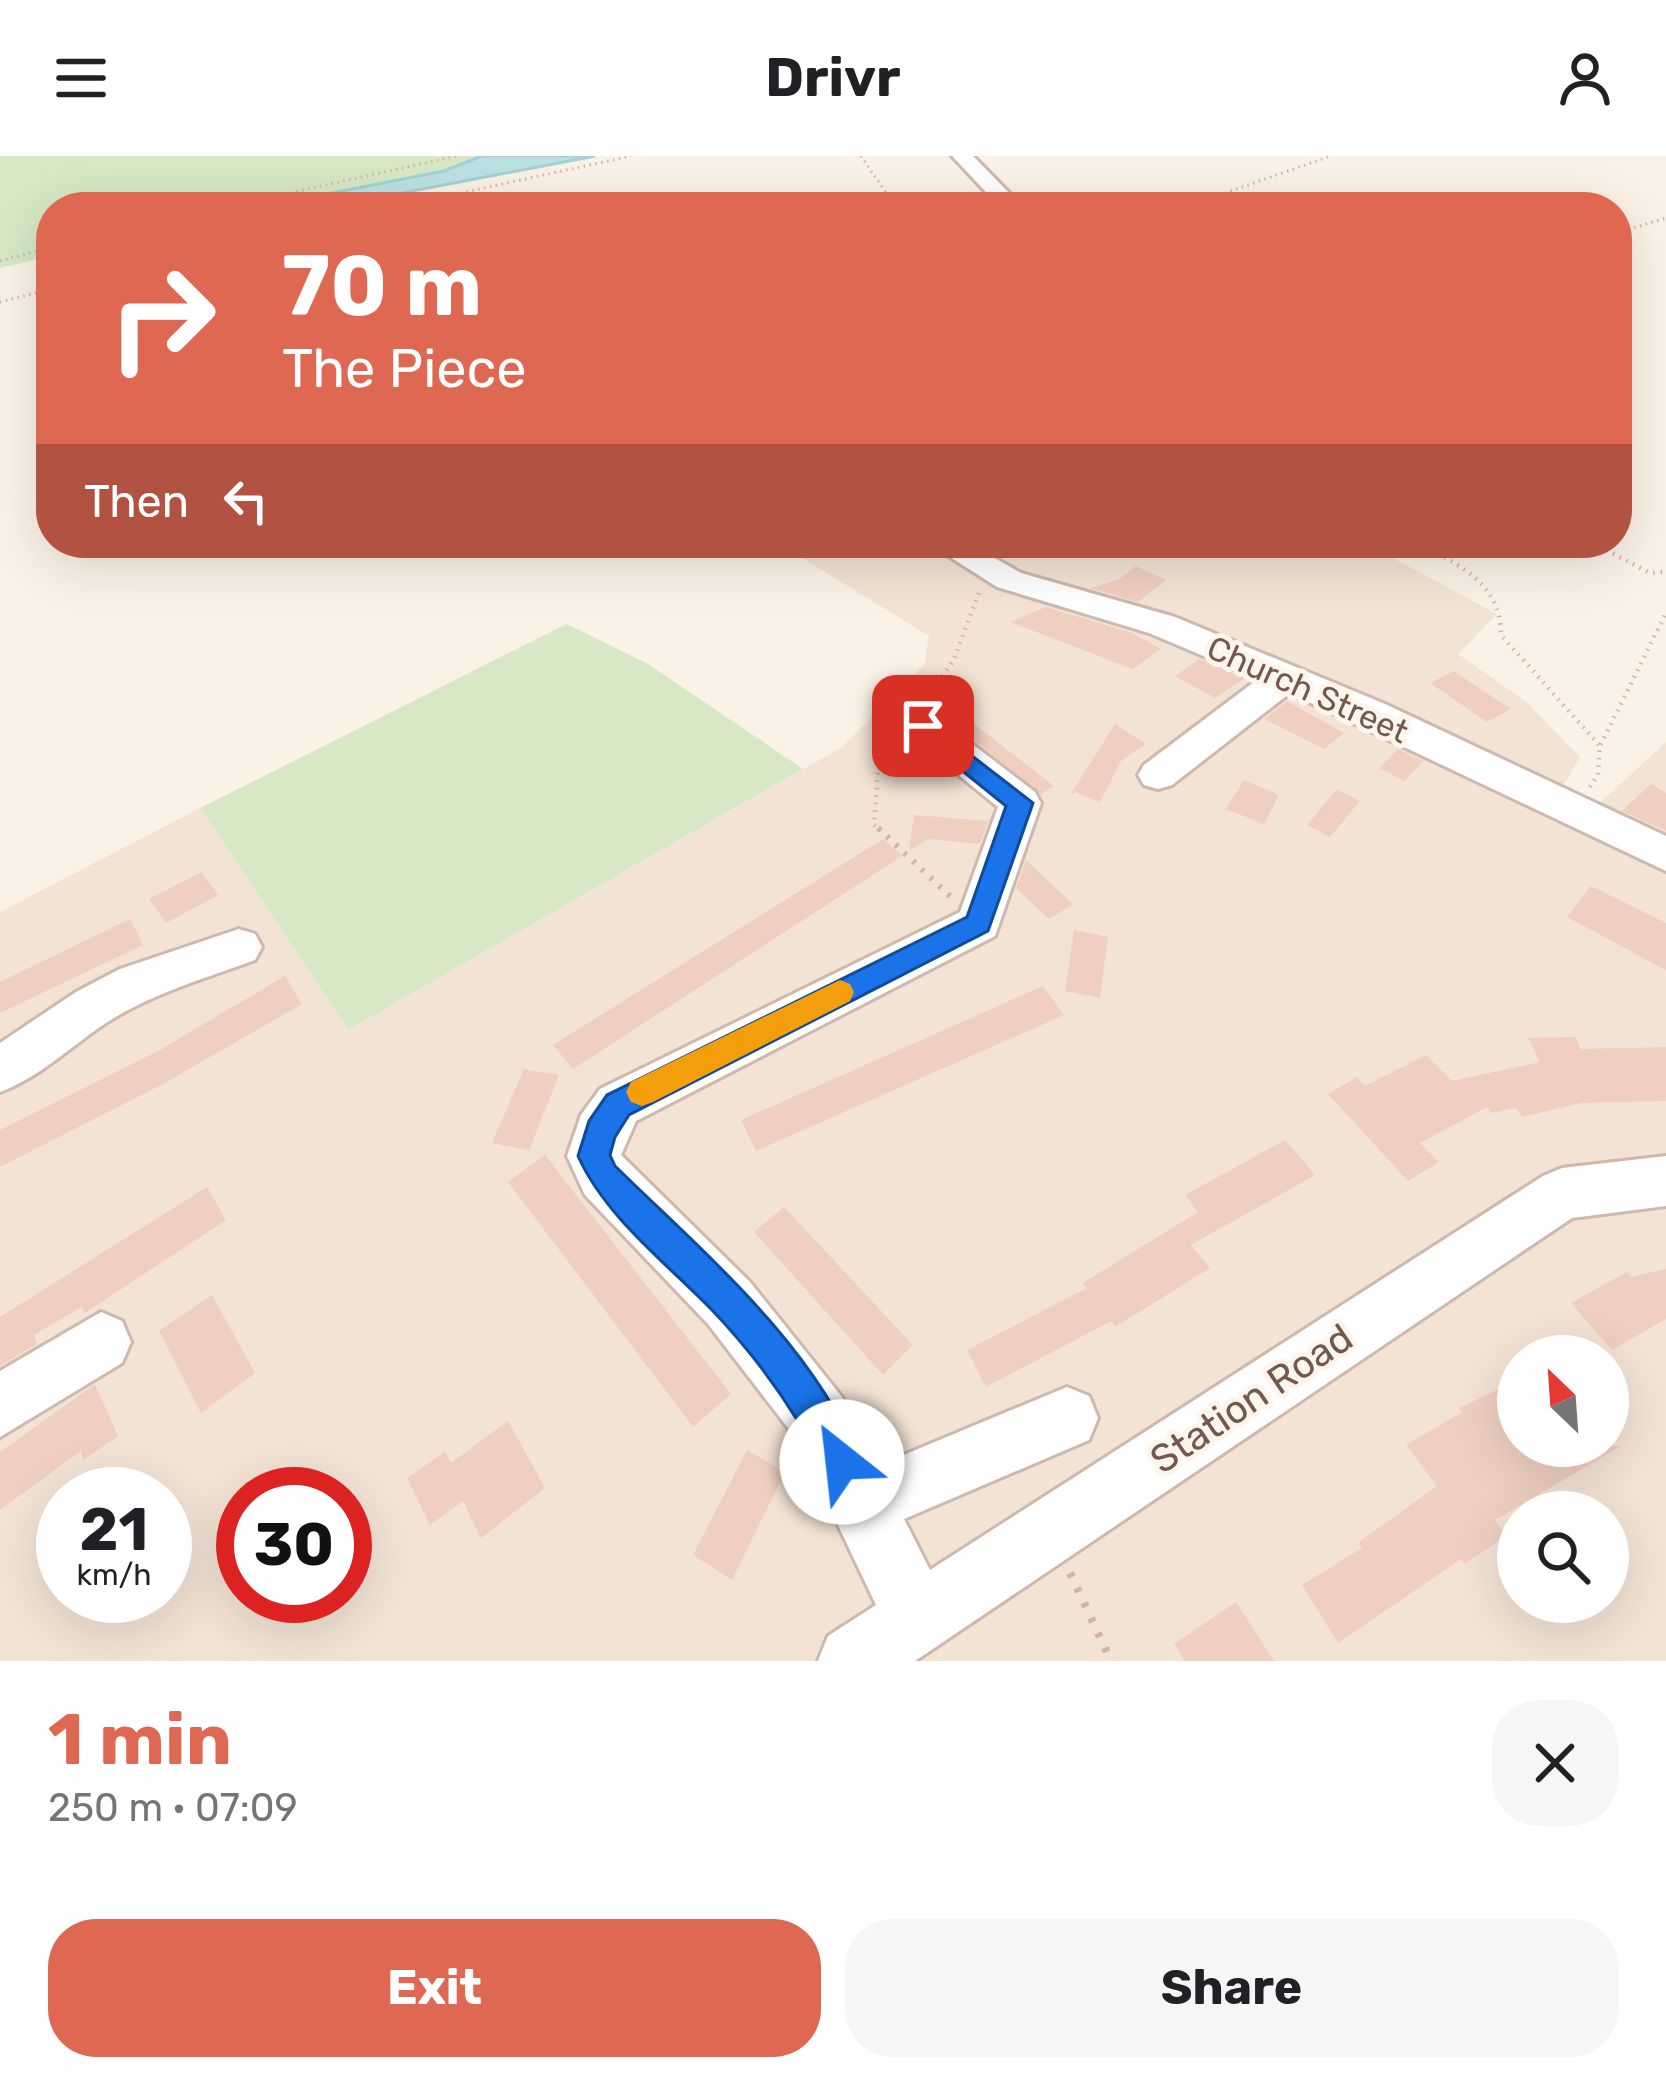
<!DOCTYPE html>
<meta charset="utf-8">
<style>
:root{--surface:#fff;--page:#f6f6f6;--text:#202124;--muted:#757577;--accent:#df6852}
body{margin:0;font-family:Rubik,sans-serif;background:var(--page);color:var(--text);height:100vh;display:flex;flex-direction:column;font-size:45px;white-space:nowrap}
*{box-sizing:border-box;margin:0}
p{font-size:39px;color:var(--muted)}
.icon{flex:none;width:66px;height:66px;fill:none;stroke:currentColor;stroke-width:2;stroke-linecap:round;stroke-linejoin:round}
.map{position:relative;height:1505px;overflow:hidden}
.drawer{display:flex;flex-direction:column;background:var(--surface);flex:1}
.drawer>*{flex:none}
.top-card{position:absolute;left:36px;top:36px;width:1596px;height:366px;border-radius:48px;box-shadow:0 12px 48px #0002;background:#df6852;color:#fff;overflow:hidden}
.needle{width:78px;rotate:335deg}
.tools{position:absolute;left:1497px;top:1179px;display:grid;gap:24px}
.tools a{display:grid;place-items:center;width:132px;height:132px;border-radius:50%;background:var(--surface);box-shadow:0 12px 48px #0002;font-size:60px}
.speed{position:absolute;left:36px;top:1311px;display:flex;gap:24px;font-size:60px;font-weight:700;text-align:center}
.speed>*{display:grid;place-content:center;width:156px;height:156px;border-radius:50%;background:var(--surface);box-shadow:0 12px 48px #0002;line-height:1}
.speed small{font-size:30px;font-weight:400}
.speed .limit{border:18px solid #d22;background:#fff;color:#111}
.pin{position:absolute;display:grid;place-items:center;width:102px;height:102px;color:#fff;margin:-51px;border-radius:24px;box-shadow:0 6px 18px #0006}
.me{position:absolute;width:132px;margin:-66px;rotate:331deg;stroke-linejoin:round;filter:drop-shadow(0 0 9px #0008)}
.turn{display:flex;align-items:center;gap:42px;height:252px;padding:0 48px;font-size:54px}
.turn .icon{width:156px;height:156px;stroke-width:2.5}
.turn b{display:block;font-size:84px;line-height:102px}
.then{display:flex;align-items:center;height:114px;padding:0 48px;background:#0003;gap:24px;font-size:45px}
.round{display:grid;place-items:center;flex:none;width:126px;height:126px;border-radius:48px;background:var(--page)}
.head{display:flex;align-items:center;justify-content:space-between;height:204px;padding:0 48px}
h1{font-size:72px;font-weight:700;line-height:90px;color:var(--accent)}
.button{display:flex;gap:24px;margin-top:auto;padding:24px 48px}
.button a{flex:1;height:138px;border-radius:48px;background:var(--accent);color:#fff;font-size:48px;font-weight:700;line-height:138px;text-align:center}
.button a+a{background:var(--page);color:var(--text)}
header{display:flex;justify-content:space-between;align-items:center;height:156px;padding:0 48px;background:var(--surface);font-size:54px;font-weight:700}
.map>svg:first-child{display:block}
</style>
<header><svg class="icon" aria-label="menu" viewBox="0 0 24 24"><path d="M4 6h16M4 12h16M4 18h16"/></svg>Drivr<svg class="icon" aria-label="person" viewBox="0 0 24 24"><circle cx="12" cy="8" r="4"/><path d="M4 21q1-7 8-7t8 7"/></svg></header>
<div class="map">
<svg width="1666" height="1505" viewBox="0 0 1666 1505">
<rect width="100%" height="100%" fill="#fbf2e7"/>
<path fill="#f3e3d5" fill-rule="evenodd" d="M778,387H1365L1497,458L1458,498L1524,544L1580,601L1549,654L1577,668L1666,586V1505H0V756L200,652L348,874L842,591L924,509L929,480ZM1518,1200H1608V1290H1518ZM63,1338H165V1440H63ZM243,1338H345V1440H243ZM1518,1356H1608V1446H1518Z"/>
<path fill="#d6e8c6" d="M0,0H482L444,15L260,51H51V100L0,112Z
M567,468L648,508L803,613L348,874L200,652Z"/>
<path fill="#bce1e4" stroke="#a3d1d5" stroke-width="3" d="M482,0H595L329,51H260L444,15Z"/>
<path fill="#efcfc0" d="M1136,410L1166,424L1138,446L1090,432L1118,424Z
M1046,451L1132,477L1161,493L1133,513L1010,466Z
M1199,503L1245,522L1215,542L1175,520Z
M1454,515L1482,534L1511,553L1487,566L1430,527Z
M1287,545L1344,577L1324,593L1264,563Z
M956,554L1054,630L1041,638L944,560Z
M1115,568L1146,588L1121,605L1100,646L1075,636L1070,639Z
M1398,593L1424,605L1404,625L1379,612Z
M1244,624L1279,639L1264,668L1226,653Z
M1651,628L1666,637V675L1622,655Z
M1337,633L1360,645L1330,681L1307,669Z
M914,659L988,665L987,667L980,688L928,683L909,695Z
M883,683L902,700L573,913L553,889Z
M1026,704L1048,725L1073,748L1049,763L1016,732Z
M201,716L218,739L166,767L149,743Z
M1591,730L1666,767V814L1567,761Z
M130,763L143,789L0,857V826Z
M1074,774L1108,781L1100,842L1065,835Z
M285,820L302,848L161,929L0,1011V974L160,894Z
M1043,830L1064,859L756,995L741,964Z
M1575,881L1581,893L1666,891V945L1581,947L1522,961L1516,952L1491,957L1487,951L1420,987L1439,1006L1408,1025L1328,938L1357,921L1365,930L1426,899L1452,925L1540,906L1528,882Z
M524,913L559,919L529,994L492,987Z
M1285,984L1315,1019L1191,1089L1210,1112L1115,1171L1111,1165L986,1231L967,1194L1087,1132L1083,1127L1198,1056L1185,1039Z
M545,999L731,1238L693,1271L508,1026Z
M207,1031L226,1064L85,1157L82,1151L56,1166L34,1179L37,1188L0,1210V1161Z
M784,1051L913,1189L883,1219L754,1076Z
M1666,1113V1163L1612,1194L1571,1147L1627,1116L1631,1121Z
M212,1139L255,1217L201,1257L159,1175Z
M1518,1224V1290H1621L1495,1364L1507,1380L1464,1408L1461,1403L1338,1487L1302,1429L1362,1392L1359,1386L1437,1330L1406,1289L1462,1256L1459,1252Z
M95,1228L118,1280L83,1304L81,1295L0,1354V1296Z
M508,1265L545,1332L481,1382L463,1345L430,1369L407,1322L445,1296L451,1307Z
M747,1294L785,1316L732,1424L693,1399Z
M1236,1446L1274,1505H1185L1174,1488Z"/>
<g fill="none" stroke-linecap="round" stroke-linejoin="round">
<g stroke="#cdb9ad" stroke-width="6">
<path id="minor" d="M952,0H973L1023,51H1000Z
M928,387H968L1021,417L1175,461L1385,548L1666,680V715L1290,537L1172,629L1158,633L1144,629L1138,619L1144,609L1258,523L1149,477L997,431Z
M923,557L937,561L1035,636L1041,647L995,780L636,965L621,999L750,1126L842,1241L877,1310L1067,1231L1089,1240L1098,1262L1089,1284L904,1363L930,1414L1543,1020L1562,1012L1666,1000V1050L1572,1062L915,1505H818L828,1480L876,1449L798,1285L708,1168L585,1039L567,1000L581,959L600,933L960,756L998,651L909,579L904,570L909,561Z
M239,773L255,778L262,791L255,804C206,822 154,837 109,865C73,888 41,921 0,936V887L76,836L120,813Z
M101,1156L122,1165L131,1186L122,1207L0,1281V1215Z"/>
</g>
<path stroke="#d4b3a3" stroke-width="3" stroke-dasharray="1.5 4.5" stroke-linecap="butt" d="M861,0L896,51
M226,51L457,0
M396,51L631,0
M1185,51L1331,0
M1617,77L1666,62
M0,105L51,91
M0,146L51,133"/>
<path stroke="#d4b3a3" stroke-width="4.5" stroke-dasharray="1.5 6" stroke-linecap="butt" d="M1418,387C1459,409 1501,427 1501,479L1600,590
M1593,387L1650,417L1666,416
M925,545L954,503L980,434
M1590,631L1598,619L1600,590L1666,457
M881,675L874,669L878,615L898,586"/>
<path stroke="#d4b3a3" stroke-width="6" stroke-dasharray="3 9" stroke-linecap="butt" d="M878,672L953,743"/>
<path stroke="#d4b3a3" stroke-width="8" stroke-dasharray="4.5 12" stroke-linecap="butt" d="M1070,1417L1111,1505"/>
<use href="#minor" fill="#fff" fill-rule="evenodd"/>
</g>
<path fill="#1a73e8" stroke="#114b97" stroke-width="3" d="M923,562L1033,647L988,775L629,959L615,981L610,999L615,1010C705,1098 812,1187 861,1306L856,1319L842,1325L828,1319C798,1259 758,1202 711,1153C665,1106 605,1060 578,1000L589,965L607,939L967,761L1006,650L914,576V564Z"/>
<path fill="#f59e0b" d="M840,824L850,828L854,836L850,845L653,946L642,950L631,946L626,936L631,926Z"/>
<g text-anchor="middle" stroke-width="10" stroke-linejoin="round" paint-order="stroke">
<g font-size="33" fill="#74584c" stroke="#fef6ed">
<text transform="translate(1308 533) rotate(24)" y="12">Church Street</text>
</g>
<g font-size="39" fill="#74584c" stroke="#fef6ed">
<text transform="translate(1251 1242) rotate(-34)" y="14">Station Road</text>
</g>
</g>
</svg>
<div class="tools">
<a><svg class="needle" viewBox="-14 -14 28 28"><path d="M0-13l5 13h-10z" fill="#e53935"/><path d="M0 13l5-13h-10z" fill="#757577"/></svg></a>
<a><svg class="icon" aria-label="search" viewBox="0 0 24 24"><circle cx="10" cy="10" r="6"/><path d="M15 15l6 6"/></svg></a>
</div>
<div class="speed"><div>21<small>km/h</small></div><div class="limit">30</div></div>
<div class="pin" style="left:923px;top:570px;background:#d93025"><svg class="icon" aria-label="arrive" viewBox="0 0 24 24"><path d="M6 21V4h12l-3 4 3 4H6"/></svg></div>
<svg class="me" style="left:842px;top:1306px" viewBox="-20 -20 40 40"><circle r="19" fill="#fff"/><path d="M0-13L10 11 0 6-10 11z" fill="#1a73e8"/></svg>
<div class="top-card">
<div class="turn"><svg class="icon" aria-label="right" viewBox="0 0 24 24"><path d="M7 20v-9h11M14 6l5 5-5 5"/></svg><div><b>70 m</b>The Piece</div></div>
<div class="then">Then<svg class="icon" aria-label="left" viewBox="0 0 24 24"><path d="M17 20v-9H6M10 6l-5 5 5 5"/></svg></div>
</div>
</div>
<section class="drawer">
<div class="head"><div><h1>1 min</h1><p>250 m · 07:09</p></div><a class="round"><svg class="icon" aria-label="close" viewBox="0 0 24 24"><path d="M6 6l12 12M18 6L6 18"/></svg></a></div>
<div class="button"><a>Exit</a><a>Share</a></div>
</section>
